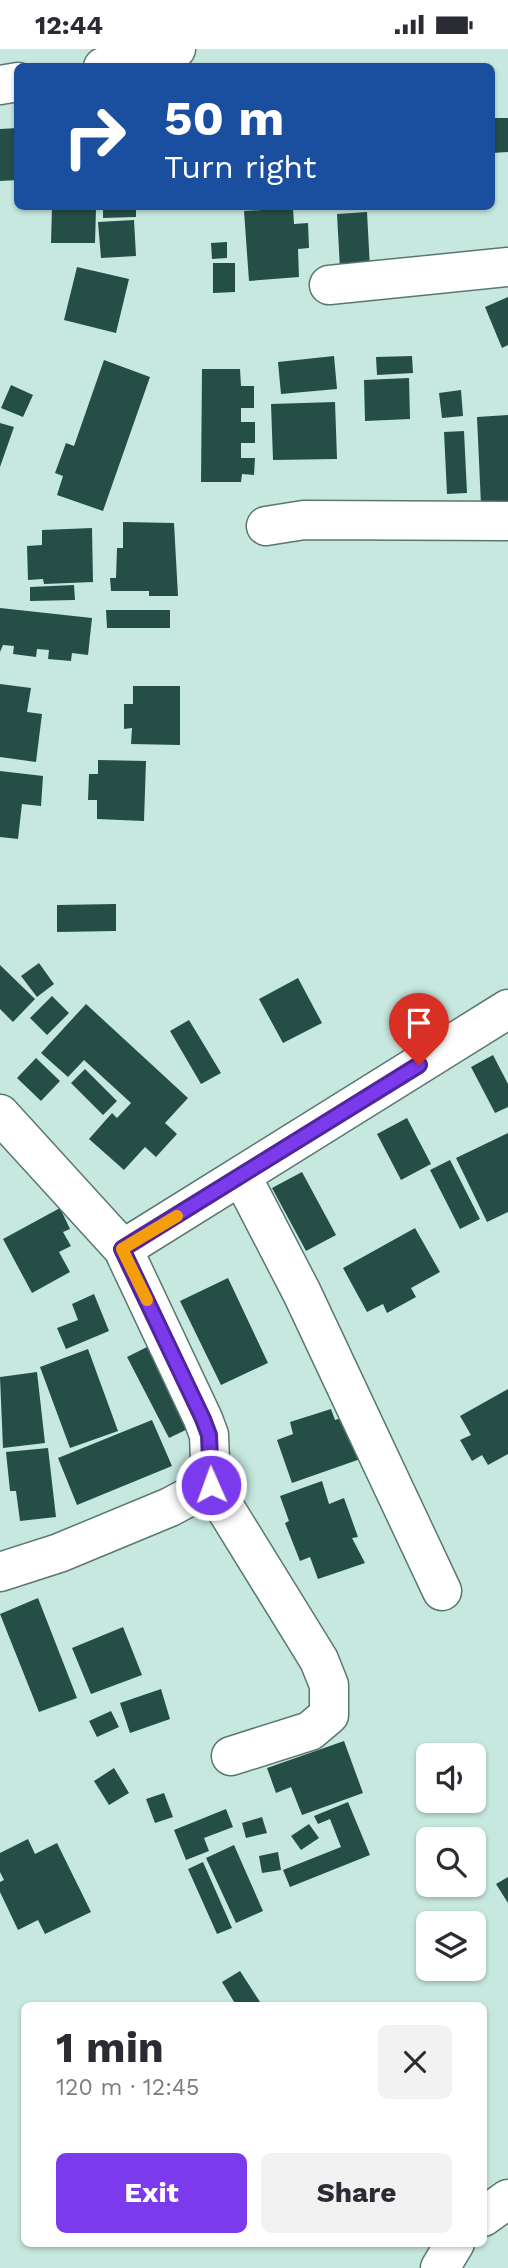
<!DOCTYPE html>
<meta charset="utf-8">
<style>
:root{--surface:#fff;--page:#f2f2f3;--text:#2b2b33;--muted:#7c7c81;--accent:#7c3aed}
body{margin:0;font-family:"Work Sans",sans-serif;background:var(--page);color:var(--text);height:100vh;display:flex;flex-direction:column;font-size:26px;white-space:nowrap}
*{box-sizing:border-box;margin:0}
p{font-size:23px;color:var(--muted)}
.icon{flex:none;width:38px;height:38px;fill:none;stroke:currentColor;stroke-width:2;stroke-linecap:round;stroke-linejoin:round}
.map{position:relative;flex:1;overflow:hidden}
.sheet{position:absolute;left:21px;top:1953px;width:466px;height:245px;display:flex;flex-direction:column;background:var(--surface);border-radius:10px;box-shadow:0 2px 5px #0004}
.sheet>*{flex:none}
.guide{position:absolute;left:14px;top:14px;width:481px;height:147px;border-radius:10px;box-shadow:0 2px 5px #0004;background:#1a4fa0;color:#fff;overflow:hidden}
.tools{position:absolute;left:416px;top:1694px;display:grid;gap:14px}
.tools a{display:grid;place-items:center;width:70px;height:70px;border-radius:10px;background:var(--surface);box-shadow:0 2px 5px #0004;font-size:35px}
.pin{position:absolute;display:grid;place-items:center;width:60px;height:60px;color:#fff;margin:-72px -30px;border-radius:50% 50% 50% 0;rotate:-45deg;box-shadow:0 0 7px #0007}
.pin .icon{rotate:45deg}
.me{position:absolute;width:77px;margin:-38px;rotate:358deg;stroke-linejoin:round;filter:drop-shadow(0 0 5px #0008)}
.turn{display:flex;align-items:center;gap:24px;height:147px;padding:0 35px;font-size:32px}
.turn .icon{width:91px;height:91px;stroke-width:2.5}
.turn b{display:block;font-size:49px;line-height:60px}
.round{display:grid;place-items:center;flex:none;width:74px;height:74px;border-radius:10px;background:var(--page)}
.head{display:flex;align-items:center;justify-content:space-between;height:119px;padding:0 35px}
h1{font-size:42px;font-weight:700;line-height:52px}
.cta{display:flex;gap:14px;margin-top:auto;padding:14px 35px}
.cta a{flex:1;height:80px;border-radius:10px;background:var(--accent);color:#fff;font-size:28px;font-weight:700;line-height:80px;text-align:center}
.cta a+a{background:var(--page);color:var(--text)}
.status{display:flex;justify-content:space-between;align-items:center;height:49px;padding:0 35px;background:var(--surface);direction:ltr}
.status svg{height:19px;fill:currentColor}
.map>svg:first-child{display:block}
</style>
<div class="status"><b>12:44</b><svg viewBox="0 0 49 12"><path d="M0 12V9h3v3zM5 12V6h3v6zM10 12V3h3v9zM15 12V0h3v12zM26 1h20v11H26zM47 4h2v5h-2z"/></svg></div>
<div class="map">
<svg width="508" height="2219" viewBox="0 0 508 2219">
<rect width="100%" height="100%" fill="#c6e8df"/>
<path fill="#254f46" d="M492,69H508V103L492,104Z
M18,79V131L0,132V80Z
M52,158L96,160L95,194H51Z
M103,158H136V168L103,169Z
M293,159L294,175L308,174L309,199L298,200L299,228L249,232L244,162Z
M367,163L370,219L340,220L337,165Z
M134,171L136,207L101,209L98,173Z
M227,193V209L212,210L211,194Z
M213,214H235V243L213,244Z
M77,218L129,230L116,284L64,271Z
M508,248V296L502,299L485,258Z
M334,307L337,340L281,345L278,313Z
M412,307L413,324L377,326L376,308Z
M104,311L150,328L103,462L57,446L63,427L55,424L66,394L74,397Z
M202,320H240L241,337H254V359H241V373H255V394H241V409H255L254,426L242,425L241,433H201Z
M409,329L410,370L365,372L364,331Z
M11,336L33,346L23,368L1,359Z
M461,341L463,367L442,369L439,344Z
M335,353L337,410L273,411L271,355Z
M508,366V455L481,456L477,368Z
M0,374L14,378L0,418Z
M464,382L467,444L447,445L444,383Z
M123,473L174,474L178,547H149V542H111L110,529H116L117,499H123Z
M92,479L93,533L44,535L43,530L28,531L27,497L42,496V481Z
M74,536L75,551L30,552V538Z
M0,559L92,569L88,606L72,604L71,612L48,610L49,601L37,600L36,608L13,605L14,597L3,596L0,603Z
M106,561H170V579H107Z
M0,635L31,639L27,663L42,665L36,713L0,708Z
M133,637H180V696L131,695L132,679L124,680V655H133Z
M98,711L146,712L144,772L97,770V751H88L89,725H98Z
M0,722L43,727L41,757L22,755L18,790L0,788Z
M116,855V882L57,883V856Z
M39,914L54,935L37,948L21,927Z
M0,916L35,950L13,973L0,960Z
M298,929L322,974L283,994L259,950Z
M52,947L69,964L47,986L30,969Z
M86,955L188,1049L165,1074L177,1085L156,1108L145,1098L124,1121L89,1090L112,1064L117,1069L131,1054L84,1011L68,1028L41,1004Z
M189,971L221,1024L201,1035L170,982Z
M493,1006L508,1035V1058L495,1064L471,1018Z
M36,1009L60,1032L41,1052L17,1029Z
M85,1020L117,1052L103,1066L71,1034Z
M407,1069L431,1115L401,1131L377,1085Z
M508,1084V1163L487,1173L456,1109Z
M450,1111L480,1170L460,1180L430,1121Z
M302,1123L336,1186L306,1202L272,1139Z
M60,1159L70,1180L63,1183L71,1197L59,1203L70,1223L32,1244L3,1190Z
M415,1179L440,1223L411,1239L416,1248L387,1264L383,1255L367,1263L343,1219Z
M228,1229L268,1314L221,1336L180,1252Z
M94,1245L109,1282L66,1300L57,1279L78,1271L72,1255Z
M155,1294L196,1376L169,1389L127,1308Z
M88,1300L118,1382L70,1399L40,1318Z
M37,1323L45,1394L3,1399L0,1328Z
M508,1340V1405L488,1416L482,1406L472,1412L460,1391L471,1386L460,1367Z
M331,1360L335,1371L351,1366L366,1408L292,1434L277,1391L293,1385L290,1373Z
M152,1371L172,1417L77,1456L58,1409Z
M48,1399L56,1468L20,1472L16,1442H10L6,1403Z
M322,1432L329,1455L344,1449L358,1488L352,1489L365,1514L318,1530L310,1508L300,1512L285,1474L289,1472L280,1447Z
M38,1549L77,1649L39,1663L0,1565Z
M123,1578L142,1626L91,1645L72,1599Z
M161,1640L170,1670L130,1684L120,1654Z
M111,1662L119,1678L97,1688L89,1672Z
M344,1692L363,1744L302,1766L291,1738L276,1744L267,1719Z
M114,1719L129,1744L109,1756L94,1732Z
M164,1744L173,1768L155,1774L146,1750Z
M348,1753L370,1806L290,1838L283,1821L341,1798L330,1770L318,1775L314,1767Z
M226,1760L233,1778L204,1789L209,1802L186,1811L174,1781Z
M262,1768L267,1784L246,1789L242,1774Z
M309,1775L319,1789L301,1801L291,1787Z
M28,1790L35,1805L57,1794L91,1863L45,1885L38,1871L18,1881L0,1843V1833L4,1831L0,1823V1804Z
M234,1796L263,1862L236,1874L206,1809Z
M278,1803L281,1821L262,1824L259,1807Z
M203,1813L232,1879L217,1885L188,1820Z
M508,1828V1854L496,1835Z
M240,1922L262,1956H236L222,1933Z"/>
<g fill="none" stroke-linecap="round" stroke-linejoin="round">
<g stroke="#597870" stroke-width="41">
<path id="street" d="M103,18L176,0
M0,36L18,33
M329,236L508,218
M266,477L304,471L508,472
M0,1065L123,1200
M242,1128L302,1244L442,1542
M0,1523L59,1504L170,1458L211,1436
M231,1707L310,1682L329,1666V1636L319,1611L211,1436L209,1386L203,1370L123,1200L508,960
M483,2168L508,2150
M440,2219L455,2194"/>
</g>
<use href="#street" stroke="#fff" stroke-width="38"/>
</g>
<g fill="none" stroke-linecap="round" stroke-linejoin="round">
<g stroke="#51269a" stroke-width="18">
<path id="route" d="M211,1436L209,1386L203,1370L122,1200L419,1016"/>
</g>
<use href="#route" stroke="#7c3aed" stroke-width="12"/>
<path stroke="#f59e0b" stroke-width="12" d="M147,1251L122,1200L177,1167"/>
</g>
</svg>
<div class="tools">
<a><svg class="icon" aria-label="sound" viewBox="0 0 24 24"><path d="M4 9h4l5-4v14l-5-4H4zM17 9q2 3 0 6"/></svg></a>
<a><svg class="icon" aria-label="search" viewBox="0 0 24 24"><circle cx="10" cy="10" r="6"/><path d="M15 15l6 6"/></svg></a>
<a><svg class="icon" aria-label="layers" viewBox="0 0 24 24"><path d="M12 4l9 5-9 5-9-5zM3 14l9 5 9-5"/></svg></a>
</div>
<div class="pin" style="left:419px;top:1016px;background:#d93025"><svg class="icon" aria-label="arrive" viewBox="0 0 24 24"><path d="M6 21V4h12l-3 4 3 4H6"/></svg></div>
<svg class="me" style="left:211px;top:1436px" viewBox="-20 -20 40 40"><circle r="17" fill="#7c3aed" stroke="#fff" stroke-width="3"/><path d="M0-11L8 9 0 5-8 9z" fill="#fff"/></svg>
<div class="guide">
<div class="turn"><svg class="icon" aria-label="right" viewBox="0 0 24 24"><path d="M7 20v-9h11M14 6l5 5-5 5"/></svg><div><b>50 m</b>Turn right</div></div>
</div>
<section class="sheet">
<div class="head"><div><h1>1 min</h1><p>120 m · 12:45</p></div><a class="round"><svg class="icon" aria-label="close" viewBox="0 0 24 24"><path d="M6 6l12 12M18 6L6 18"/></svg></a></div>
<div class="cta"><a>Exit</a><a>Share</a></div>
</section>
</div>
